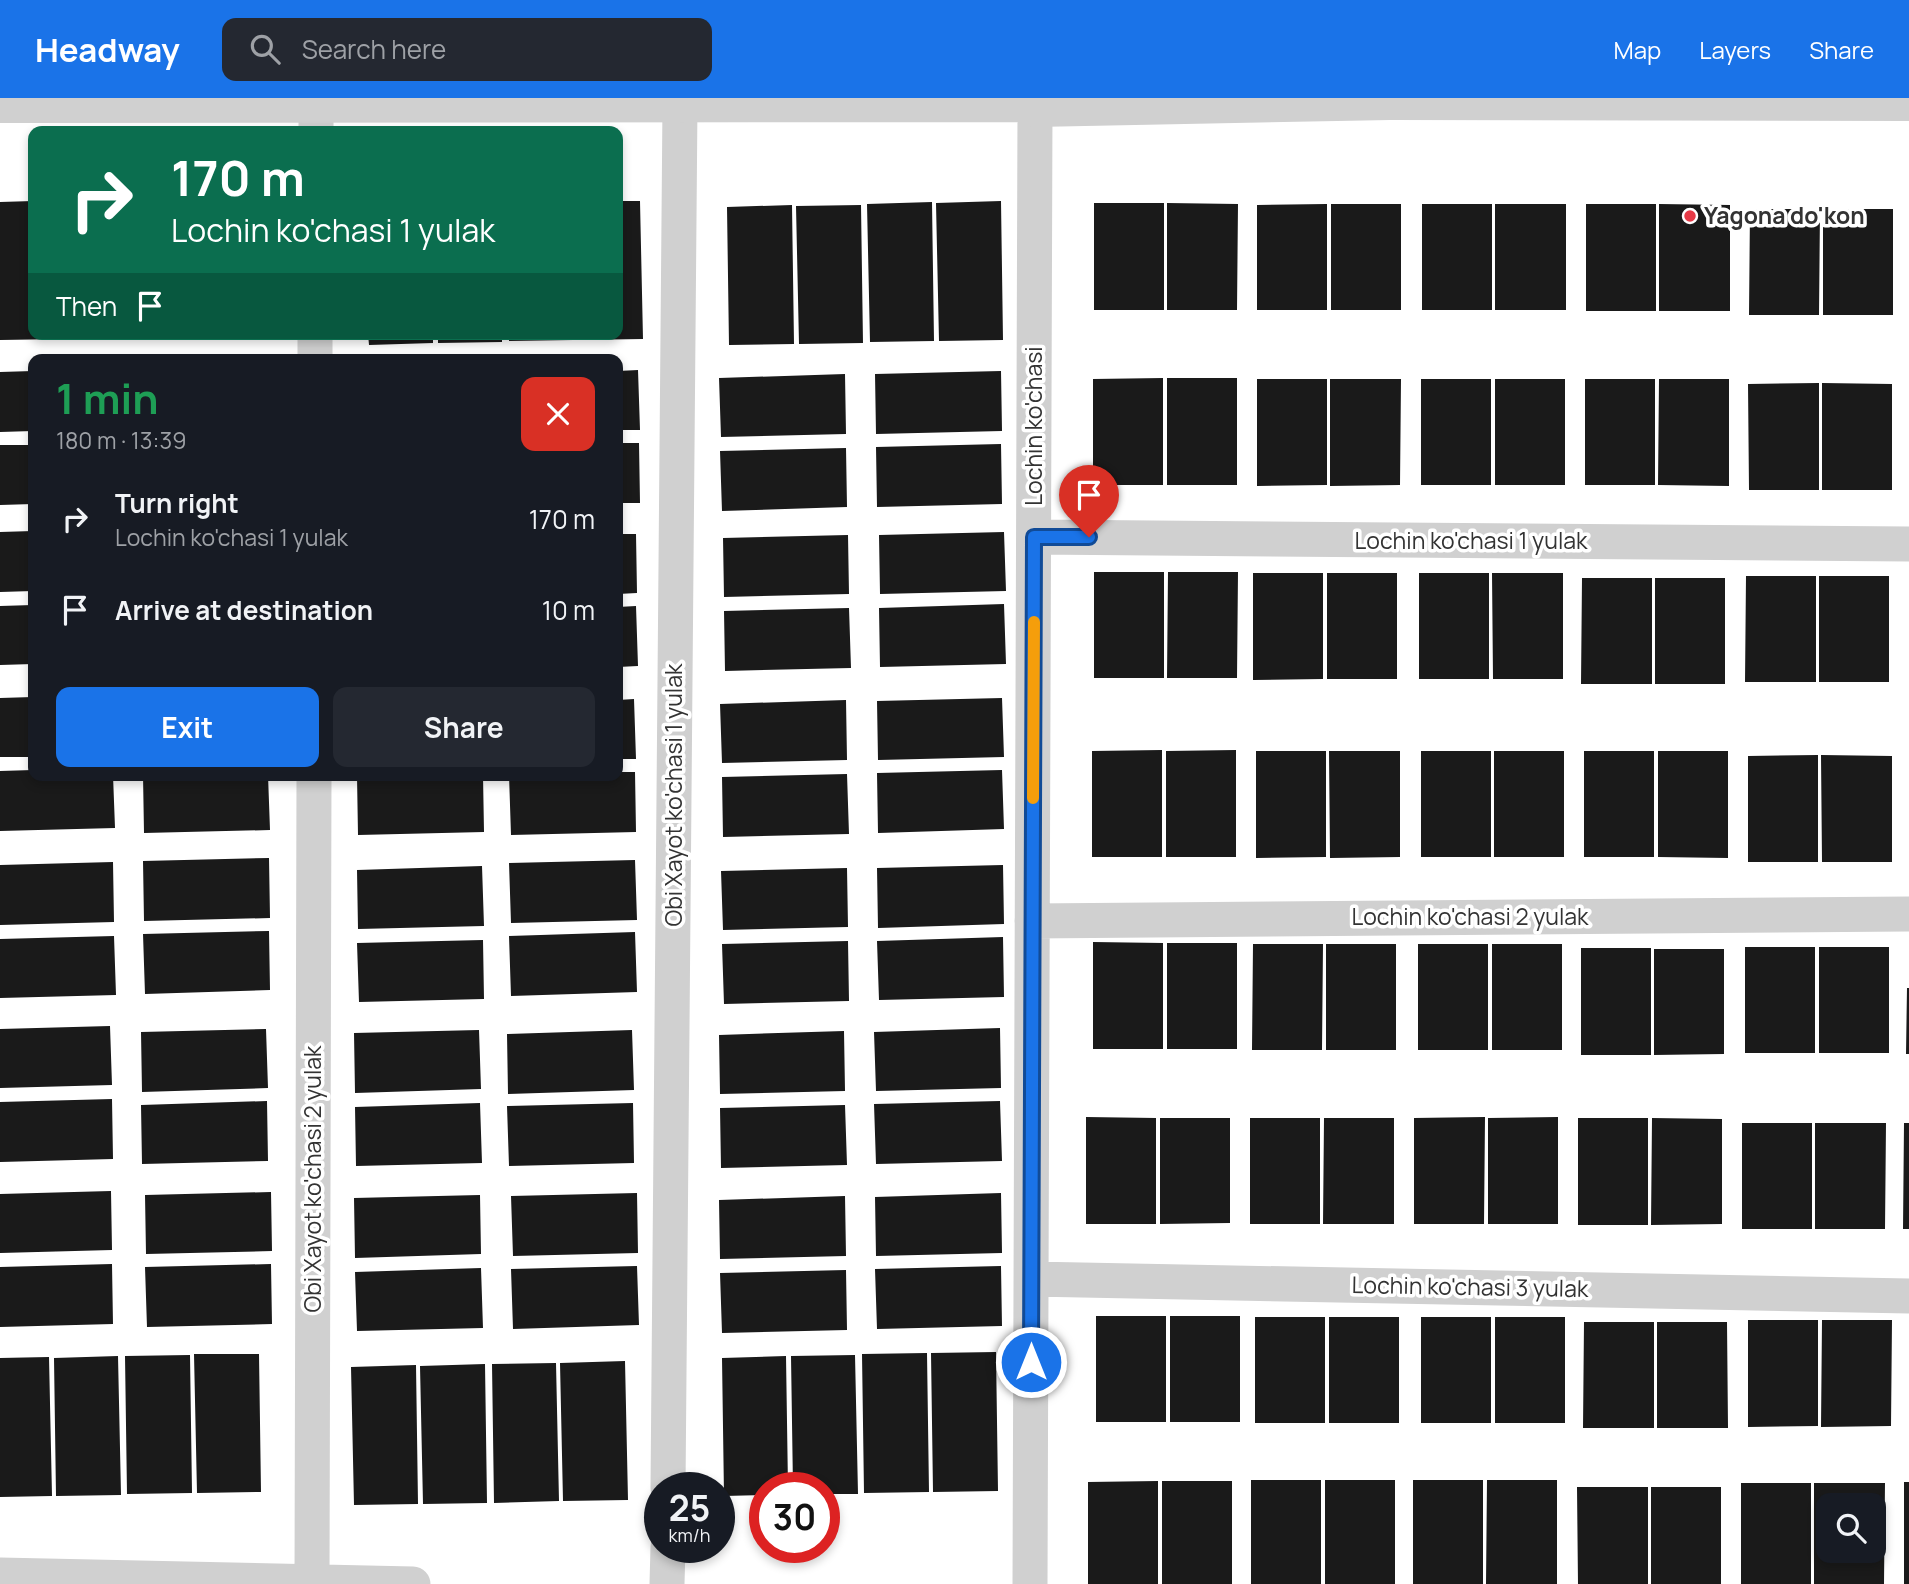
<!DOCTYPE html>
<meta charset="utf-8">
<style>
:root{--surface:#171b24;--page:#242831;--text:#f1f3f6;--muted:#9ea1a6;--accent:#1a73e8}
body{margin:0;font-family:Manrope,sans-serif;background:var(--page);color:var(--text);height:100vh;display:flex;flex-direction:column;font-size:26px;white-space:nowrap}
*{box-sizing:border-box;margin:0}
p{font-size:23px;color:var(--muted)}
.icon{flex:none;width:38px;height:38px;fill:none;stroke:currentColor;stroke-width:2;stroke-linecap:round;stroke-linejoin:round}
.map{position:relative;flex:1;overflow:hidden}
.details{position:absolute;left:28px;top:256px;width:595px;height:427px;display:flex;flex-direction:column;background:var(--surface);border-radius:14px;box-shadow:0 4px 10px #0003}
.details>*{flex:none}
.guide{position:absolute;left:28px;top:28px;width:595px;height:214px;border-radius:14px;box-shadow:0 4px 10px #0003;background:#0b6e4f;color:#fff;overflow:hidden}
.tools{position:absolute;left:1816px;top:1395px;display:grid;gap:14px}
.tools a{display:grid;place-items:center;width:70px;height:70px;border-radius:14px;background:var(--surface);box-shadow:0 4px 10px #0003;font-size:35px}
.speed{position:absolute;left:644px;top:1374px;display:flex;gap:14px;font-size:35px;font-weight:700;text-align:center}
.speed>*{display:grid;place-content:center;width:91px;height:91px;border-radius:50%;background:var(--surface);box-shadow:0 4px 10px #0003;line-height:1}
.speed small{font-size:18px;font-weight:400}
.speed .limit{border:10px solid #d22;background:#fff;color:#111}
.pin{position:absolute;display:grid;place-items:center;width:60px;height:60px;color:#fff;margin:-72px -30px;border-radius:50% 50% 50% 0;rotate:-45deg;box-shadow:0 0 7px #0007}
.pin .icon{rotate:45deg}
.me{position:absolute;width:77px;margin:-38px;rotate:0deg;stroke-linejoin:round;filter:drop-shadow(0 0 5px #0008)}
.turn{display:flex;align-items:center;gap:24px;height:147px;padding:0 28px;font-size:32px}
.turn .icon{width:91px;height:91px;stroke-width:2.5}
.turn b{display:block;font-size:49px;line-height:60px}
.then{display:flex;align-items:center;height:66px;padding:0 28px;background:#0003;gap:14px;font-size:26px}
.round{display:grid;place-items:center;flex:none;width:74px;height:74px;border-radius:14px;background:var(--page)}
.summary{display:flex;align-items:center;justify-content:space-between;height:119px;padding:0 28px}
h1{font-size:42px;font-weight:700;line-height:52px;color:#1e9e55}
.button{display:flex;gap:14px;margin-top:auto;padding:14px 28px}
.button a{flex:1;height:80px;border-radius:14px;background:var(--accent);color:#fff;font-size:28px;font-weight:700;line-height:80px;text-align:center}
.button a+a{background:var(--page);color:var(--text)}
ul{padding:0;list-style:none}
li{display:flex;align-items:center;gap:21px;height:91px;padding:0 28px}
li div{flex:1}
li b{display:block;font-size:26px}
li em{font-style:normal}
header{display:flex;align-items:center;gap:42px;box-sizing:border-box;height:98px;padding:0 35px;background:var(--accent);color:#fff}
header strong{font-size:33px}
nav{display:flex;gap:38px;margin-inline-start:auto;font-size:24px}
.search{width:490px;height:63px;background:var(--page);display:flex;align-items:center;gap:18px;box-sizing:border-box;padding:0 24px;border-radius:14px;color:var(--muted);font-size:26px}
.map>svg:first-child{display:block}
</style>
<header>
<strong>Headway</strong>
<div class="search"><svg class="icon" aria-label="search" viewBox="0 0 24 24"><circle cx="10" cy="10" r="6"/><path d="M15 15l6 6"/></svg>Search here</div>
<nav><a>Map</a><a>Layers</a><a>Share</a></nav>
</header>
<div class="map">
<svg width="1909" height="1486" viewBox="0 0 1909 1486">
<rect width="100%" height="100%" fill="#fff"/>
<path fill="#1a1a1a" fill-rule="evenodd" d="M33,103V236H64V241L0,242V104Z
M618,103H640L643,241L578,242V236H618Z
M1001,103L1003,242L939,243L936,105Z
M932,104L934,243L870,244L867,106Z
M1094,105H1164V212H1094Z
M1167,105L1238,106L1237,212H1167Z
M1327,106V212H1257V107Z
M1331,106H1401V212H1331Z
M1422,106H1492V212H1422Z
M1495,106H1566V212H1495Z
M1586,106H1656V213H1586Z
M1659,106L1730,107V213H1659Z
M792,107L794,246L729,247L727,109Z
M861,107L863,245L799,246L796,108Z
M1750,111H1820L1819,217H1749Z
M1823,111H1893V217H1823Z
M69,236H133V240L69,242Z
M140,236H174V239H140Z
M368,236H433V245L369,247Z
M438,236H502V244L438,245Z
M509,236H573V242L509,243Z
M638,272L640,332H618V273Z
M33,273V333L0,334V274Z
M1001,273L1002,333L876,336L875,276Z
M845,276L846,336L721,339L719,280Z
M1163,280V387H1093V281Z
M1167,280H1237V387H1167Z
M1257,281H1327V387L1257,388Z
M1330,281H1401L1400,387L1330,388Z
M1421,281H1491V387H1421Z
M1495,281H1565V387H1495Z
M1585,281H1655V387H1585Z
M1659,281H1729V388L1658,387Z
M1819,285V392H1749L1748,286Z
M1822,285L1892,286V392H1822Z
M618,345H639L640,405H618Z
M1001,346L1002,406L877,409L876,349Z
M0,347H33V406L0,407Z
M846,350L847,409L722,413L720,353Z
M33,433V493L0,494V434Z
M1004,434L1006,493L880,496L879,437Z
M618,436H636L637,495L618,496Z
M848,437L849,496L724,499L723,440Z
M1094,474H1164V580H1094Z
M1168,474H1238L1237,580H1167Z
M1253,475H1323V581L1253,582Z
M1327,475H1397V581H1327Z
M1419,475H1489V581H1419Z
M1492,475H1563V581H1493Z
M1746,478H1816V584H1745Z
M1819,478H1889V584H1819Z
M1582,480H1652V586H1581Z
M1655,480H1725V586H1655Z
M1004,506L1006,566L880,569L879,510Z
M33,507V566L0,567V508Z
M636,508L638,568L618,569V509Z
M849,510L851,570L725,573L724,513Z
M33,599V659H0V600Z
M1002,600L1004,659L878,662L877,603Z
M634,601L636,661H618V602Z
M846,602L847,662L722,665L720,606Z
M1162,652V759H1092V653Z
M1236,652V759H1166V653Z
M1256,653H1326V759L1256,760Z
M1329,653H1400V759L1330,760Z
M1421,653H1491V759H1421Z
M1494,653H1564V759H1494Z
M1584,653H1654V759H1584Z
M1658,653H1728V760L1658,759Z
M1818,657V764H1748V658Z
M1821,657L1892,658V764H1822Z
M33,672V677H113L115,730L0,733V673Z
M1002,672L1004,731L878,735L877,675Z
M618,674H635L636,734L511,737L509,677H618Z
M847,676L849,736L723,739L722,679Z
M143,677H268L270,732L144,735Z
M483,677L484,734L358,737L357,678Z
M269,760L270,820L144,823L143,763Z
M635,762L637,822L511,825L509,765Z
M113,764L114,824L0,827V767Z
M1003,767L1004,826L878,830L877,770Z
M482,768L484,828L358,831L357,772Z
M847,770L848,829L723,832L721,773Z
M269,833L270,892L145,896L143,836Z
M635,834L637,894L511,898L509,838Z
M114,838L116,897L0,900V841Z
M1003,839L1004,899L879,902L877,843Z
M483,842L484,901L359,904L357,845Z
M848,843L849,903L724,906L722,846Z
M1093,844L1163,845V951H1093Z
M1167,845H1237V951H1167Z
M1253,846H1323L1322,952H1252Z
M1326,846H1396V952H1326Z
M1418,846H1488V952H1418Z
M1492,846H1562V952H1492Z
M1745,849H1815V955H1745Z
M1819,849H1889V955H1819Z
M1581,850H1651V957H1581Z
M1654,851H1724V956L1654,957Z
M1907,890H1909V956H1906Z
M110,928L112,987L0,990V931Z
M1000,930L1001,990L876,993L874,934Z
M266,931L268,990L142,994L141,934Z
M479,932L481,991L355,995L354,935Z
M632,932L634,992L508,996L507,936Z
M844,933L845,993L720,996L719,937Z
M112,1001L113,1061L0,1064V1004Z
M267,1003L268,1063L142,1066L141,1007Z
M1000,1003L1002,1063L876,1066L874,1006Z
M480,1005L482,1065L356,1068L355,1009Z
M633,1005L634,1065L509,1068L507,1008Z
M845,1007L847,1067L721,1070L720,1010Z
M1086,1019L1156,1020V1126H1086Z
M1485,1019L1484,1126H1414V1020Z
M1558,1019V1126H1488V1020Z
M1160,1020H1230V1125L1160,1126Z
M1250,1020H1320V1126H1250Z
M1324,1020H1394V1126H1323Z
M1578,1020H1648V1127H1578Z
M1652,1020L1722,1021V1126L1651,1127Z
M1742,1025H1812V1131H1742Z
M1815,1025H1886L1885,1131H1815Z
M1904,1025H1909V1131H1903Z
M111,1093L112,1152L0,1155V1096Z
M271,1094L272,1153L146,1156L145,1097Z
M637,1095L638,1155L513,1158L511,1098Z
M1001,1095L1002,1155L876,1158L875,1099Z
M480,1097L481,1156L355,1160L354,1100Z
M845,1098L846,1158L720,1161L719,1102Z
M112,1166L113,1226L0,1229V1169Z
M271,1166L272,1226L147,1229L145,1169Z
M637,1168L639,1227L513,1231L511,1171Z
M1001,1168L1002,1228L877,1231L875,1171Z
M481,1170L483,1230L357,1233L355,1174Z
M846,1172L847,1232L722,1235L720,1175Z
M1096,1218H1166V1324H1096Z
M1170,1218H1240V1324H1170Z
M1255,1219H1325V1325H1255Z
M1329,1219H1399V1325H1329Z
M1421,1219H1491V1325H1421Z
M1495,1219H1565V1325H1495Z
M1748,1222H1818V1328L1748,1329Z
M1822,1222H1892L1891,1328L1821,1329Z
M1584,1224H1654V1330H1583Z
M1657,1224H1727L1728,1330H1657Z
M996,1254L998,1393L933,1394L931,1255Z
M927,1255L929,1394L864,1395L862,1256Z
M194,1256H259L261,1394L197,1395Z
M190,1257L192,1395L127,1396L125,1258Z
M855,1257L858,1396H824V1390H793L791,1258Z
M118,1258L121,1397L56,1398L54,1260Z
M786,1258L788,1390H765V1397L724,1398L722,1260Z
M49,1259L52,1398L0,1399V1260Z
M625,1263L628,1402L563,1403L560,1265Z
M556,1265L559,1403L494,1405L492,1266Z
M485,1266L487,1405L423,1406L420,1268Z
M416,1267L418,1406L354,1407L351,1269Z
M1251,1382H1321V1486H1251Z
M1325,1382H1395V1486H1325Z
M1413,1382H1483V1486H1413Z
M1487,1382H1557V1486H1486Z
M1158,1383V1486H1088V1384Z
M1162,1383H1232V1486H1162Z
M1904,1384H1909V1486H1904Z
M1741,1385H1811V1486H1741Z
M1814,1385H1885L1884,1486H1814ZM1829,1407H1874V1452H1829Z
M1577,1389H1648V1486H1578Z
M1651,1389H1721V1486H1651Z"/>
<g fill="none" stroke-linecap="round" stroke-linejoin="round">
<path stroke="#d0d0d0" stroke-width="35" d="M316,33V6
M315,261V236
M1034,439L1909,446
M1032,823L1909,816
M1031,1181L1909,1198
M668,1390L680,5
M0,1477L413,1486
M312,1484L314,677
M667,1486L668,1449
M1030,1486L1035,10"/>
<path stroke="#d0d0d0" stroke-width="38" d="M0,6L1034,5L1035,10L1390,3L1909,4"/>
</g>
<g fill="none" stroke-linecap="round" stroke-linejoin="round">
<g stroke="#114b97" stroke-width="18">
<path id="route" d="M1031,1264L1034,439H1089"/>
</g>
<use href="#route" stroke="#1a73e8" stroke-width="12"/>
<path stroke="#f59e0b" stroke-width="12" d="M1033,700L1034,524"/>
</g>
<circle fill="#e63946" stroke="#fff" stroke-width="2.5" cx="1690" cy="118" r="7"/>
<g text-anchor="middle" stroke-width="7" stroke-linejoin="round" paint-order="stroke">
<g font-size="23" font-weight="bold" fill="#333" stroke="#fff" text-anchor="start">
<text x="1704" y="126">Yagona do'kon</text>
</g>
<g font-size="23" fill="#333" stroke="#fff">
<text transform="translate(1034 328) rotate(-90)" y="8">Lochin ko'chasi</text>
<text x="1471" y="451">Lochin ko'chasi 1 yulak</text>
<text transform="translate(674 697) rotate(-90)" y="8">Obi Xayot ko'chasi 1 yulak</text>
<text x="1470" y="827">Lochin ko'chasi 2 yulak</text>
<text transform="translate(313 1081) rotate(-90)" y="8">Obi Xayot ko'chasi 2 yulak</text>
<text transform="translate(1470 1189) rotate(1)" y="8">Lochin ko'chasi 3 yulak</text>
</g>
</g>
</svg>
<div class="tools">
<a><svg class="icon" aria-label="search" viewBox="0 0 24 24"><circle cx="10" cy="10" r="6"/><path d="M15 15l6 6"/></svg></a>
</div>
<div class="speed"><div>25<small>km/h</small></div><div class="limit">30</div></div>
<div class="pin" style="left:1089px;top:439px;background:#d93025"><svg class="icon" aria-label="arrive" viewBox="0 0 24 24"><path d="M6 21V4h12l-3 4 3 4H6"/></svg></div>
<svg class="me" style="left:1031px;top:1264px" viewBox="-20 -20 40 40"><circle r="17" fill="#1a73e8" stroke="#fff" stroke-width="3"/><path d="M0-11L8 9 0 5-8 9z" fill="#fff"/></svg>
<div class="guide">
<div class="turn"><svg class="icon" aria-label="right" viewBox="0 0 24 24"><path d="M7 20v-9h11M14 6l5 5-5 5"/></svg><div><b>170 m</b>Lochin ko'chasi 1 yulak</div></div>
<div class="then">Then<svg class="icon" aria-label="arrive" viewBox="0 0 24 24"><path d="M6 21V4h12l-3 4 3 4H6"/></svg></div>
</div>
<section class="details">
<div class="summary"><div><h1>1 min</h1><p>180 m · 13:39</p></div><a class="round" style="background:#d93025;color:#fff"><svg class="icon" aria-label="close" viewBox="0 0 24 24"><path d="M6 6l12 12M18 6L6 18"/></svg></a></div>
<ul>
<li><svg class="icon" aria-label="right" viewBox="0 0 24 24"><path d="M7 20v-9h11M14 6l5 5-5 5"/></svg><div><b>Turn right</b><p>Lochin ko'chasi 1 yulak</p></div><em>170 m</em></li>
<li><svg class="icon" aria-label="arrive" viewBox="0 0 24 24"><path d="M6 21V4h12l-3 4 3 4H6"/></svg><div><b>Arrive at destination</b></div><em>10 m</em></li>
</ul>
<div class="button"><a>Exit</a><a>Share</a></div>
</section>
</div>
